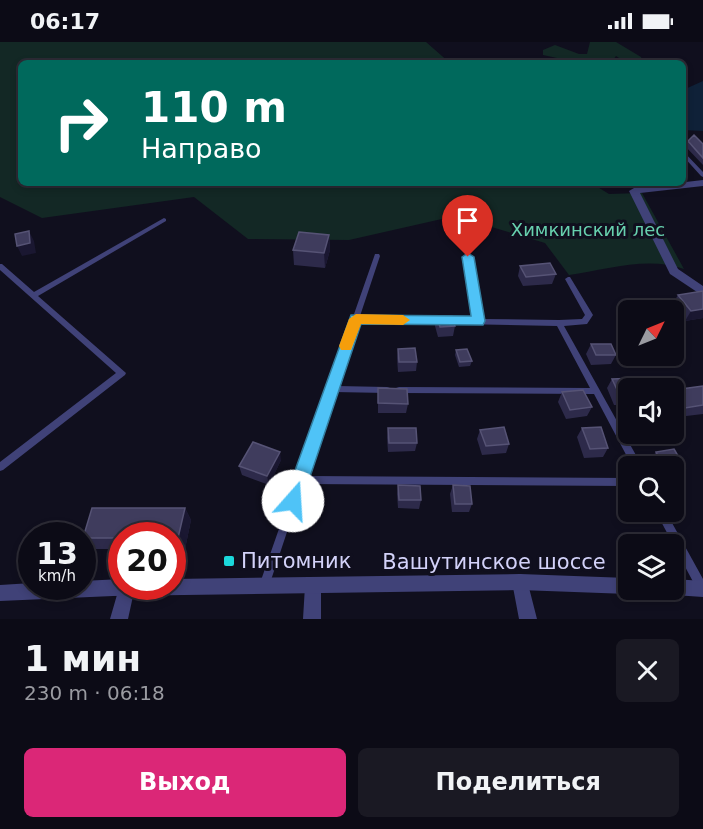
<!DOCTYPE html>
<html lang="ru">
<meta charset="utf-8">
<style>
:root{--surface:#0c0b16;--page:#1a1923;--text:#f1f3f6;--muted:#9a9ba1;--line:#2c2b35;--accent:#db2777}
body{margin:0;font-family:"DejaVu Sans",sans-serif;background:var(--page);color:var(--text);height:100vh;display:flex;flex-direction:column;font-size:22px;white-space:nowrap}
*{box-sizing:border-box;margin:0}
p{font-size:20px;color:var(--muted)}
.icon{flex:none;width:33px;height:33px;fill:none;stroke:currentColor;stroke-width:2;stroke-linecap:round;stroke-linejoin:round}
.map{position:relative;height:577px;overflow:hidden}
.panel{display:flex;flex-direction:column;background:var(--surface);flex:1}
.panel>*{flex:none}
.top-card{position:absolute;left:18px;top:18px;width:668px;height:126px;border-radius:9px;box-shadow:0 3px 9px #0003,0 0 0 2px var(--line);background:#00695c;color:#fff;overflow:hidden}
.needle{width:39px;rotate:47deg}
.controls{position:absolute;left:618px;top:258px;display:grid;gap:12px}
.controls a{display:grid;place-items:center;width:66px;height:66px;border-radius:9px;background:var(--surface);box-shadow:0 3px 9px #0003,0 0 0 2px var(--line);font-size:30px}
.speed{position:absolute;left:18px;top:480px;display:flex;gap:12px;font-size:30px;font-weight:700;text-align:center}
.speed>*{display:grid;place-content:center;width:78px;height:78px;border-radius:50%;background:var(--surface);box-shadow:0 3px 9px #0003,0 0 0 2px var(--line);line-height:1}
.speed small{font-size:15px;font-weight:400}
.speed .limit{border:9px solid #d22;background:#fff;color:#111}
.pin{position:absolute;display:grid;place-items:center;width:51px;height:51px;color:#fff;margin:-62px -26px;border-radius:50% 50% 50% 0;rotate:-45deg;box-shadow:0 0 6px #0007}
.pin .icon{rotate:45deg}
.me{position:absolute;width:66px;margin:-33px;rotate:19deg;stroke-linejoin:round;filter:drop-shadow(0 0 4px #0008)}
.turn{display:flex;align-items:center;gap:21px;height:126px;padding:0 24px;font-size:27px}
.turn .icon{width:78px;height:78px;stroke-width:2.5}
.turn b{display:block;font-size:42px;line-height:51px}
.round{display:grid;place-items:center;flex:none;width:63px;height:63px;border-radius:9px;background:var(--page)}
.head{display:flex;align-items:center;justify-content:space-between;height:102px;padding:0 24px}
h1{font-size:36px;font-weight:600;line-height:45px}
.button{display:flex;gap:12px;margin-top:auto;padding:12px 24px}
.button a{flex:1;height:69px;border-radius:9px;background:var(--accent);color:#fff;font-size:24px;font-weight:600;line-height:69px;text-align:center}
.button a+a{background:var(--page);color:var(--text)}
.status{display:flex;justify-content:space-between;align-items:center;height:42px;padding:0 30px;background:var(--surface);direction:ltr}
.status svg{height:16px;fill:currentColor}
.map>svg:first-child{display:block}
</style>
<div class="status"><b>06:17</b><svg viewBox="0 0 49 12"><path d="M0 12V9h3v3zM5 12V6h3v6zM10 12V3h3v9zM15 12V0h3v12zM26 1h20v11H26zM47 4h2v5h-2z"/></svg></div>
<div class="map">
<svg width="703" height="577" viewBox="0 0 703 577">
<rect width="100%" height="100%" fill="#100f1e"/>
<path fill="#132825" d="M0,0H426L450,21H21V141H591L609,152L642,151L684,227C648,214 605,228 569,233L545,201L455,174L349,198L248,197L194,155L42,176L0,155Z
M590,0H616L641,15L643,21H627L616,14L611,21H580L543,13V8L555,3L579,12H587Z"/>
<path fill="#0f2138" d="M703,39V89L683,88V48Z"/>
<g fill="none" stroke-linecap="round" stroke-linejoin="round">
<path fill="#404278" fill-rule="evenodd" d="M682,108L703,130V135L701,134L682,113Z
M164,176L166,177V179L38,254L126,331L125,333L3,428L0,429V420L116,331L0,228V222H2L34,250Z
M375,212H379L380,214L360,274L474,277L465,215L468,213L471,215L481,277L559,278L582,277L585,273L565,237L568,235H570L593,273L587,282L564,284L642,424H632L594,352L399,351L396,350L395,348L396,346L399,345L590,346L557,284L358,280L337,344L387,345L390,346L391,348L390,350L387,351L334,350L306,434L628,436V444L303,442L269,544L268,548L264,549L260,548L259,544Z
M656,470H666L703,537V552L699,551Z"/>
<path fill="#404278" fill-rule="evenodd" d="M703,138V144L640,151L678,227L703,244V254L670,232L629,149L634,146Z
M520,532L526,534L537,577H519L512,540L514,534Z
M313,536L319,538L321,544V577H303L305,544L307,538Z
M121,539L122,544L135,545L128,577H110Z"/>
<path fill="#404278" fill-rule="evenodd" d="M520,532L628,536V548H635L628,552L520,548L113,554L0,559V543L32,541V544H82V539L122,537V544H172V537Z
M674,537L703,539V555L674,553L668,551L667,548H674Z"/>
</g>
<path fill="#2d2a4a" d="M688,99L703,102V123L685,104Z
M329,193L330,208L325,226L294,223L293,208Z
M520,224L556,232L552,242L523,244L518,234Z
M703,249V276L685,279L672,263L678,253Z
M437,274L455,284L453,294L438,295L435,284Z
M591,302L616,313L611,322L591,323L586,312Z
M398,307L417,320L416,329L398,330L397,316Z
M456,308L472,319L470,324L459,325L455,313Z
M612,337L628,346V363H614L607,346Z
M703,344V372L678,375L674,369V348Z
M378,346L408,362L406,371H378Z
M562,350L592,365L587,374L566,377L558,360Z
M388,386L417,401L415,409L388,410L387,396Z
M582,386L608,406L603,415L584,416L577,395Z
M480,388L509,402L506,411L482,413L477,397Z
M656,410L685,426L677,434L674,435V424H652L649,419Z
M281,418L269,443L242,433L239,424Z
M398,443L421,458L419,467L398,466L397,452Z
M453,443L472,462L469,470H452L450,452Z
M185,466L191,478L185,507H172V494H122V507H93L83,496Z"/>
<path fill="#1a1731" d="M29,189L34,199L36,211L22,214L17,204Z
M329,193L330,208L325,226L324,211Z
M703,267V276L685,279L691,269Z
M280,410L281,418L269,443L267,434Z
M185,466L191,478L185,507L178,496Z"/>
<path fill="#3f3c5d" stroke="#565375" stroke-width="1.5" d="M694,93L703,102V116L688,99Z
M29,189L30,201L17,204L15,192Z
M299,190L329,193L324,211L293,208Z
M550,221L556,232L526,235L520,224Z
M703,249V267L691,269L678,253Z
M437,274H452L455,284L440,285Z
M591,302H611L616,313H596Z
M415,306L417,320H399L398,307Z
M467,307L472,319L460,320L456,308Z
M639,336L644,346H628V354H620L612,337Z
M703,344V363L685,366L674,349V348Z
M378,346L407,347L408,362L378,361Z
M583,348L592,365L570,368L562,350Z
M504,385L509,402L486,404L480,388Z
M601,385L608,406L590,407L582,386Z
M388,386H416L417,401H389Z
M253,400L280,410L267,434L239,424Z
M674,407L685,426L674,427V424H664L656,410Z
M398,443L420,444L421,458H399Z
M453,443L470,444L472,462H455Z
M92,466H185L178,496H172V494H122V496H83Z"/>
<path fill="#4fc3f7" stroke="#337fa1" stroke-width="1.5" d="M468,211L474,215L485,279L483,283L361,282L302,459L299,465L293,468L287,465L284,459L351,273L471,274L462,215Z"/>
<path fill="#f59e0b" d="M356,272L403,273L410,278L403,283L361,282L351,308H341L339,304L349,277Z"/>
<rect fill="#1bd8dc" stroke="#100f1e" stroke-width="2" x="223" y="513" width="12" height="12" rx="3"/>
<g text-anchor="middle" stroke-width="6" stroke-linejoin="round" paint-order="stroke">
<g font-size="18" fill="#67d0ae" stroke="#100f1e">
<text x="588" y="194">Химкинский лес</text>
</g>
<g font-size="21" fill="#d3d2f9" stroke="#100f1e" text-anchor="start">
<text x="241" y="526">Питомник</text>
</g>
<g font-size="21" fill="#d3d2f9" stroke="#100f1e">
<text x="494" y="527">Вашутинское шоссе</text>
</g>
</g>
</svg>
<div class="controls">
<a><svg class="needle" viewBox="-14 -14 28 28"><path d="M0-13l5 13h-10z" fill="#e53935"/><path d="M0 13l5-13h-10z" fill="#9a9ba1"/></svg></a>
<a><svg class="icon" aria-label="sound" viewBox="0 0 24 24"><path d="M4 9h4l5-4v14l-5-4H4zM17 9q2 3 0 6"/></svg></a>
<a><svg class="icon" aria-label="search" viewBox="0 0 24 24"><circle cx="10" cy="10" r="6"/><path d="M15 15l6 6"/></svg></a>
<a><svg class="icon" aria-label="layers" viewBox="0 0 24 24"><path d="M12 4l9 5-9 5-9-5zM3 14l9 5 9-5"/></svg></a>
</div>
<div class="speed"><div>13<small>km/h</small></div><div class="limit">20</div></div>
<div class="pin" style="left:468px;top:215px;background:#d93025"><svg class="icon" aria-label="arrive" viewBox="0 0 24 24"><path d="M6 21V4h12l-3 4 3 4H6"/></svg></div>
<svg class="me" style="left:293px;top:459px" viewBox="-20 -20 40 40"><circle r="19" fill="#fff"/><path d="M0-13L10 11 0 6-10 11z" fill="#4fc3f7"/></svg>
<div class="top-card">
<div class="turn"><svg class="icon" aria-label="right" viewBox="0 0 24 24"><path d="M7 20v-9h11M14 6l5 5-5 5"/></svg><div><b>110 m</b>Направо</div></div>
</div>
</div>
<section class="panel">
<div class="head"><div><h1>1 мин</h1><p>230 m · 06:18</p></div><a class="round"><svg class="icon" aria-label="close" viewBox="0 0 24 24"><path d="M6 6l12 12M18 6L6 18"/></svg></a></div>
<div class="button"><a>Выход</a><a>Поделиться</a></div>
</section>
